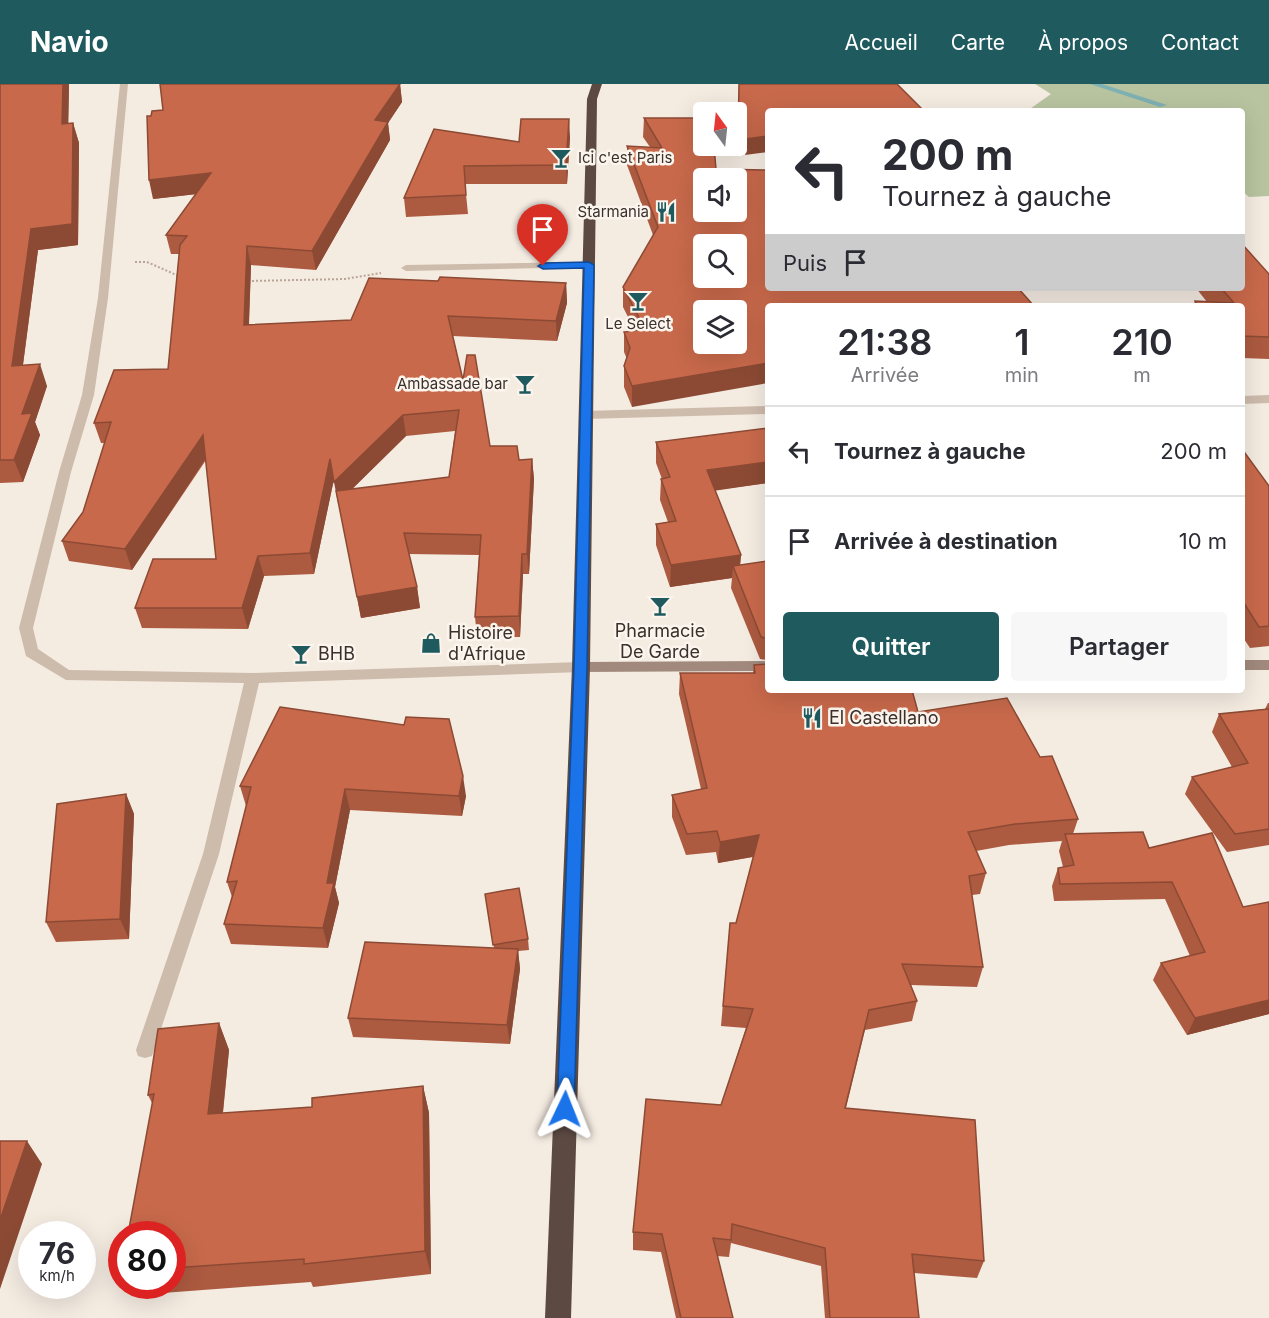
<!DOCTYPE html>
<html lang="fr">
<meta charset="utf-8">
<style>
:root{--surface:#fff;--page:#f7f7f7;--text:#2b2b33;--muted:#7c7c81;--line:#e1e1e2;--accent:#1f5a5e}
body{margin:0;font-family:Inter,sans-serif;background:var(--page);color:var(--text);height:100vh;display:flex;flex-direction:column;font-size:22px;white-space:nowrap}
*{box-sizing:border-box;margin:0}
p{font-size:20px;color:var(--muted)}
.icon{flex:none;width:33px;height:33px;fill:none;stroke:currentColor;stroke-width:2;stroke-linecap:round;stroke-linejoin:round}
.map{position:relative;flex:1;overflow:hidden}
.side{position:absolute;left:765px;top:219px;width:480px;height:390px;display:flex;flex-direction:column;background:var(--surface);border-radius:6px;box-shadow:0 6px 24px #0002}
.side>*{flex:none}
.banner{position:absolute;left:765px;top:24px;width:480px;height:183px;border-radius:6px;box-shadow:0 6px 24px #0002;background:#fff;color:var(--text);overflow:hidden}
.needle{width:39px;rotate:345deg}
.buttons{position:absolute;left:693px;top:18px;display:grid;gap:12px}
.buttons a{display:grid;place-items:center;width:54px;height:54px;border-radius:6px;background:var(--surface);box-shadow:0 6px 24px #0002;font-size:30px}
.speed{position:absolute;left:18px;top:1137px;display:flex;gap:12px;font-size:30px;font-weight:700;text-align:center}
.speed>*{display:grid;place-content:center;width:78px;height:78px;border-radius:50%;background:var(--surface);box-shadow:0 6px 24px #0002;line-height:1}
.speed small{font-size:15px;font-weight:400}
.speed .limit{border:9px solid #d22;background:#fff;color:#111}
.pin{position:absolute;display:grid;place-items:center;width:51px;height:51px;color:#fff;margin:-62px -26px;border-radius:50% 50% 50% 0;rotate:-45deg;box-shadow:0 0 6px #0007}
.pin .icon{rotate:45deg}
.me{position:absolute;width:66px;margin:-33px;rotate:2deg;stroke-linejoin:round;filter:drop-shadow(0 0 4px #0008)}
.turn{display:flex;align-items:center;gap:21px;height:126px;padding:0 18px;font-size:27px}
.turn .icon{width:78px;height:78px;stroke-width:2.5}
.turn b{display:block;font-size:42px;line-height:51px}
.then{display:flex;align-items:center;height:57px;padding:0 18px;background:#0003;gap:12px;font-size:22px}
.eta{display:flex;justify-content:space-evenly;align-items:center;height:102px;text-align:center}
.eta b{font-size:36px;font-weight:600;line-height:42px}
.button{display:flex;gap:12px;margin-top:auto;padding:12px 18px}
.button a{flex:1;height:69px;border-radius:6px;background:var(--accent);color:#fff;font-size:24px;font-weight:600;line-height:69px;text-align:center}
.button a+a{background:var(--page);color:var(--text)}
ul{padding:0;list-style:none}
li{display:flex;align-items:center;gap:18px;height:90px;padding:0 18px;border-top:2px solid var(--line)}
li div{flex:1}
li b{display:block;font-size:22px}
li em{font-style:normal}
header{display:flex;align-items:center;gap:36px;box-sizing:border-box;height:84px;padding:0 30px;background:var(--accent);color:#fff}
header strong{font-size:28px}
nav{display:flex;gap:33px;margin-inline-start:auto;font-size:21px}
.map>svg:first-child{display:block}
</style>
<header>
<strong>Navio</strong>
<nav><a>Accueil</a><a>Carte</a><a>À propos</a><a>Contact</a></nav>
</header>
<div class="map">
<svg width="1269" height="1234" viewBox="0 0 1269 1234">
<rect width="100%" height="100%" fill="#f4ebe1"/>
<path fill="#b8c4a0" d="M1035,0H1269V112L1249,113L1242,107V27H1027L1051,10Z"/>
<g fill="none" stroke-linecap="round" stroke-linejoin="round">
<path fill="#7fb0b2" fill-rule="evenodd" d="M1090,0H1102L1167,21L1160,23Z"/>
<path stroke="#b9a596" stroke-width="2" stroke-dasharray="2 2" stroke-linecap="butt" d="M135,178H147L181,193
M248,197L345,195L381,189"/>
<path fill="#cdbbac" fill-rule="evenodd" d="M589,178L593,179V183L406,187L401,184L406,181Z"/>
<path fill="#cdbbac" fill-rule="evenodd" d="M120,0H128L108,214L94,311L71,388L33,544L38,565L69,586L253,589L581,578L588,583L581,588L259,599L219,770L154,966L152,972L145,974L138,972L136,966L203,770L244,599L66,596L26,572L19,544L59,388L82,311L98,214Z
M1269,311V319L1242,320V312Z
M768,322V330L585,335L579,331L585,327Z"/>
<path fill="#a18a7d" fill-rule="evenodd" d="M1242,576H1269V586H1242Z
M768,577V587L581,588L574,583L581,578Z"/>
<path fill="#5c4a42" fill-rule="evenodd" d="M592,0H602L597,15L590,583L571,1234H545L572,583L587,15Z"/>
</g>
<path fill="#ac5a40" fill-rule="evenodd" d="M0,0H69L68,39H73L79,59L78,161L38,166L23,281L47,302L35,338L40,351L23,398L0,399Z
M400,0L402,18L388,39L390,56L316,186L251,181L249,241L351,236L438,197L566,199L567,219L557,257L453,252L463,296L490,362L519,376L532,375L534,395L529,490H523L520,553H477L475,533L479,471L409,470L417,503L420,524L361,534L334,395L314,490L264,492L248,545L142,544L135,524L216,475L206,376L132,486L69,477L62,457L83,428L105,359H101L94,339L168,285L179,170H171L166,151L196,110L153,115ZM455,347L449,393L352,405L406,352Z
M644,34L716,85L768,222L632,323L624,303V282L627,275L624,268V248L635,247L623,223V203L653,151L627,81V62L650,63L643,53Z
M434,45L519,58L570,53L567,100H465L468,130L406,133L404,114Z
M1269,190V275L1242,274V222H1194L1195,217L1207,218L1196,204H1242Z
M656,358L768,399L715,406L741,471L740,481L768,477V606L918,628L1040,673L1078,735L1073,750L1149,764L1243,823L1269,818V930L1187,951L1153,896L1161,879L1190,872L1165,815L1054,817L1052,802L1058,784L1063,783L1059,767L1062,757L1009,761L976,767L986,789L980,810L972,811L983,883L977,903L911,901L917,917L912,937L865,946L846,1024L984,1177L977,1194L914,1189L919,1234H825L821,1182L731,1159L729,1173L717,1172L733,1234H676L661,1168L633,1166V1148L721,1021L746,944L721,942L730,839H736L753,773L718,779L716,768L686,771L672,733V711L701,705L679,610L680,589H753L754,581L766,580V576L760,575L731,504L732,494L670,503L656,461V440L668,438L660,416L661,395H662L656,379Z
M1242,365L1269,402V562L1250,564L1242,552Z
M1268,619H1269V761L1227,768L1185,710L1192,693L1232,683L1212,648L1219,630L1265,625Z
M280,623L466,712L462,732L350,726L335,803L339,819L328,864L231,860L224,840L232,813L227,798L246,722L240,702Z
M126,710L134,730L129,855L56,858L46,838Z
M485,810L528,855L529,866L518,867L520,885L510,960L353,953L348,934L494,864Z
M219,939L229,966L223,1029L312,1023L423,1002L429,1029L431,1190L313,1203L311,1198L136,1211L130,1202H172V1150L152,1019L148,1011Z"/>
<path fill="#8c4a34" d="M63,0H69L68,60L62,40Z
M400,0L402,18L388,39L390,56L316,186L312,167L375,36Z
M569,35L570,53L567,100L566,81Z
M73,39L79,59L78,161L38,166L20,303L12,282L31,145Z
M768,52V68L737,72L738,56Z
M211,89L215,108L153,115L149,96Z
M247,162L251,181L248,261L244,241Z
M566,199L567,219L557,257L556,237Z
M768,279V299L632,323V302Z
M40,280L47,302L35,338L40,351L23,398L14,376L22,330Z
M403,331L406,352L338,419L334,398Z
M203,351L208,371L132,486L125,465Z
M330,375L334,395L314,490L310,469Z
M532,375L534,395L529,490L527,470Z
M768,378V399L706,408L707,386Z
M522,470L523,490L520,553L519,532Z
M741,471L739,493L733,482L732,494L670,503L671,481Z
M258,472L264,492L248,545L242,524Z
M417,503L420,524L361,534L357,513Z
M463,692L466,712L462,732L459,712Z
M345,705L350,726L335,803L339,819L328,864L323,844L327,799Z
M126,710L134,730L129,855L120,835Z
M759,751L757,772L718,779L720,758Z
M518,865L520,885L510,960L507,941Z
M1269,916V930L1187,951L1195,934Z
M219,939L229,966L220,1056L208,1030Z
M423,1002L429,1029L431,1190L425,1167Z
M27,1057L42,1080L0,1205V1136Z"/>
<path fill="#c8694b" stroke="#8c4a34" stroke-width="1.5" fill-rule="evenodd" d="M0,0H63L62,40L73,39L72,140L31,145L12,282L40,280L22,330L32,329L14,376H0Z
M160,0H400L375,36L388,38L312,167L247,162L244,241L351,236L369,194L438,197L440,193L566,199L556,237L448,232L463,296L467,271H475L490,362H517L519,376L532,375L527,470H522L519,532L475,533L481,451L404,449L417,503L357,513L336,407L449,393L459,326L403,331L334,398L330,375L310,469L258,472L242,524H135L153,475H216L203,351L125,465L62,457L83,428L111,338L94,339L114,286L168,285L180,161L187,152L166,151L211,89L149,96L147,32H151L152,27L163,26Z
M739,0H897L924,27H768V52L738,56Z
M644,34H704V62H714L716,85L768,86V204H1018L1034,222H768V279L632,302L624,282L630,264L624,248L645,245L623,203L658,143L627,62L662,64ZM704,94H736V128H704ZM704,160H736V194H704ZM704,226H736V260H704Z
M521,35H569L566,81L464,82L466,111L404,114L434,45L519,58Z
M1242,160L1269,190V253L1242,252V222H1197L1195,217L1234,219L1221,204H1242Z
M768,344V378L707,386L741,471L671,481L656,440L676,437L661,395L670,393L656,358Z
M1242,365L1269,402V542L1259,543L1242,516Z
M768,477V555L761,553L733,482Z
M768,580V606H912L918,628L1007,614L1040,673L1052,672L1078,735L1015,740L968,748L986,789L969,792L983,883L902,880L917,917L869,926L845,1024L975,1036L984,1177L912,1170L919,1234H830L825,1164L732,1140L731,1156L713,1154L733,1234H681L662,1150L633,1148L646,1015L721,1021L753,925L723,922L730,839H736L759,751L720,758L717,747L687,750L672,711L707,704L680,589H755L754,581Z
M280,623L404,641L406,633L449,635L463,692L459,712L345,705L327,799H334L323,844L224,840L237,797L227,798L251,703L240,702Z
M1269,625V745L1235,750L1192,693L1248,679L1219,630Z
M126,710L120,835L46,838L57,720Z
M1143,748L1149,764L1212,749L1243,823L1269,818V916L1195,934L1161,879L1205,868L1172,798L1060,800L1058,784L1074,781L1065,750Z
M519,804L528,855L493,861L485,810Z
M365,858L518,865L507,941L348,934Z
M219,939L208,1030L312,1023V1014L423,1002L425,1167L304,1180V1175L172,1184V1150H128L154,1010L148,1011L158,945Z
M0,1057H27L0,1136Z"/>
<path fill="#1a73e8" stroke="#114b97" stroke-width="1.5" d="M589,178L594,181L587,583L574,1025L571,1030L565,1033L559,1030L557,1025L574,583L584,184L543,185L538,182L543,179Z"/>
<defs>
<g id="bar-bare" transform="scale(1.62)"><path d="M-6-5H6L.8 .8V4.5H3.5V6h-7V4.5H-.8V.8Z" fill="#1f5a5e" stroke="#fbf5ee" stroke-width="2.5" paint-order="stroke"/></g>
<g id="restaurant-bare" transform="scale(1.62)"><path d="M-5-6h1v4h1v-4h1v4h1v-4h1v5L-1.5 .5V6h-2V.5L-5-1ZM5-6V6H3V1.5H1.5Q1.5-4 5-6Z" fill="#1f5a5e" stroke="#fbf5ee" stroke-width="2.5" paint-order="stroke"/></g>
<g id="shop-bare" transform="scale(1.62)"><path d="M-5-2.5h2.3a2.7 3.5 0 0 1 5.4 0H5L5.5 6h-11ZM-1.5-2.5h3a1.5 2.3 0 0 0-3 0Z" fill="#1f5a5e" stroke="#fbf5ee" stroke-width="2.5" paint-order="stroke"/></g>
</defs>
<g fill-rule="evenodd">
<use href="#bar-bare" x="561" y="74"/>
<use href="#restaurant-bare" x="666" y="128"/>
<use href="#bar-bare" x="638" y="217"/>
<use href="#bar-bare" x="525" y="300"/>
<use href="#bar-bare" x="660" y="522"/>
<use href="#shop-bare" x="431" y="559"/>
<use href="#bar-bare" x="301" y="570"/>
<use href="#restaurant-bare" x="812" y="634"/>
</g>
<g text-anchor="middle" stroke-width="5" stroke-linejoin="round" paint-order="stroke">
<g font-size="15" fill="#3b302b" stroke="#fbf5ee" text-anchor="end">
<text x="578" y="79" text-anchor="start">Ici c'est Paris</text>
<text x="649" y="133">Starmania</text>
<text x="638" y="245" text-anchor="middle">Le Select</text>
<text x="508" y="305">Ambassade bar</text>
</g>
<g font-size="18" fill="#3b302b" stroke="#fbf5ee" text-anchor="start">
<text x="660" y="553" text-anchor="middle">Pharmacie<tspan x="660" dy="21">De Garde</tspan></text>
<text x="448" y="555">Histoire<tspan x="448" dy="21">d'Afrique</tspan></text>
<text x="318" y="576">BHB</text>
<text x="829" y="640">El Castellano</text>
</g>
</g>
</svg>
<div class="buttons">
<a><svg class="needle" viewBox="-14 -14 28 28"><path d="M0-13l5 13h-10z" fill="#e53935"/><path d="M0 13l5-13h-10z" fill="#7c7c81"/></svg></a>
<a><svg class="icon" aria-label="sound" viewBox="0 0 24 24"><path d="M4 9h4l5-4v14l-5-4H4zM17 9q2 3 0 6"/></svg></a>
<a><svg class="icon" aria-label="search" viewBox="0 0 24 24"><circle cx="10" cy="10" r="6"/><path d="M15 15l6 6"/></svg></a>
<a><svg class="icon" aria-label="layers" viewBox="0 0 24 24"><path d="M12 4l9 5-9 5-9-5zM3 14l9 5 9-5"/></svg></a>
</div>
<div class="speed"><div>76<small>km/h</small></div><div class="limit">80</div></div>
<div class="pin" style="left:543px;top:182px;background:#d93025"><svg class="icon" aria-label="arrive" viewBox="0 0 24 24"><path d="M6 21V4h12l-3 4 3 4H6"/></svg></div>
<svg class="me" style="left:565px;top:1025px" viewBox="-20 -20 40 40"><path d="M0-17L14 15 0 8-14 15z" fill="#1a73e8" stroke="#fff" stroke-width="4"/></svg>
<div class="banner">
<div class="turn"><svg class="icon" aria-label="left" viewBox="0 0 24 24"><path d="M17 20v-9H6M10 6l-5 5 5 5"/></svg><div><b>200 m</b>Tournez à gauche</div></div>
<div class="then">Puis<svg class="icon" aria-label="arrive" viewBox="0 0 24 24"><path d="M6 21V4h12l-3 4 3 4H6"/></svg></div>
</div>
<section class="side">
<div class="eta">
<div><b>21:38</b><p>Arrivée</p></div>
<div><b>1</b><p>min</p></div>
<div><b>210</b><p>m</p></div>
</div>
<ul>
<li><svg class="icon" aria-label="left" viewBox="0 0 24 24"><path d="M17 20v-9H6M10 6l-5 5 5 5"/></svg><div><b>Tournez à gauche</b></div><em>200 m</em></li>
<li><svg class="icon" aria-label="arrive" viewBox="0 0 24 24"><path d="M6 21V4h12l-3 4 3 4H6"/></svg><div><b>Arrivée à destination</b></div><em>10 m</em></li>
</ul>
<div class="button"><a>Quitter</a><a>Partager</a></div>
</section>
</div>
